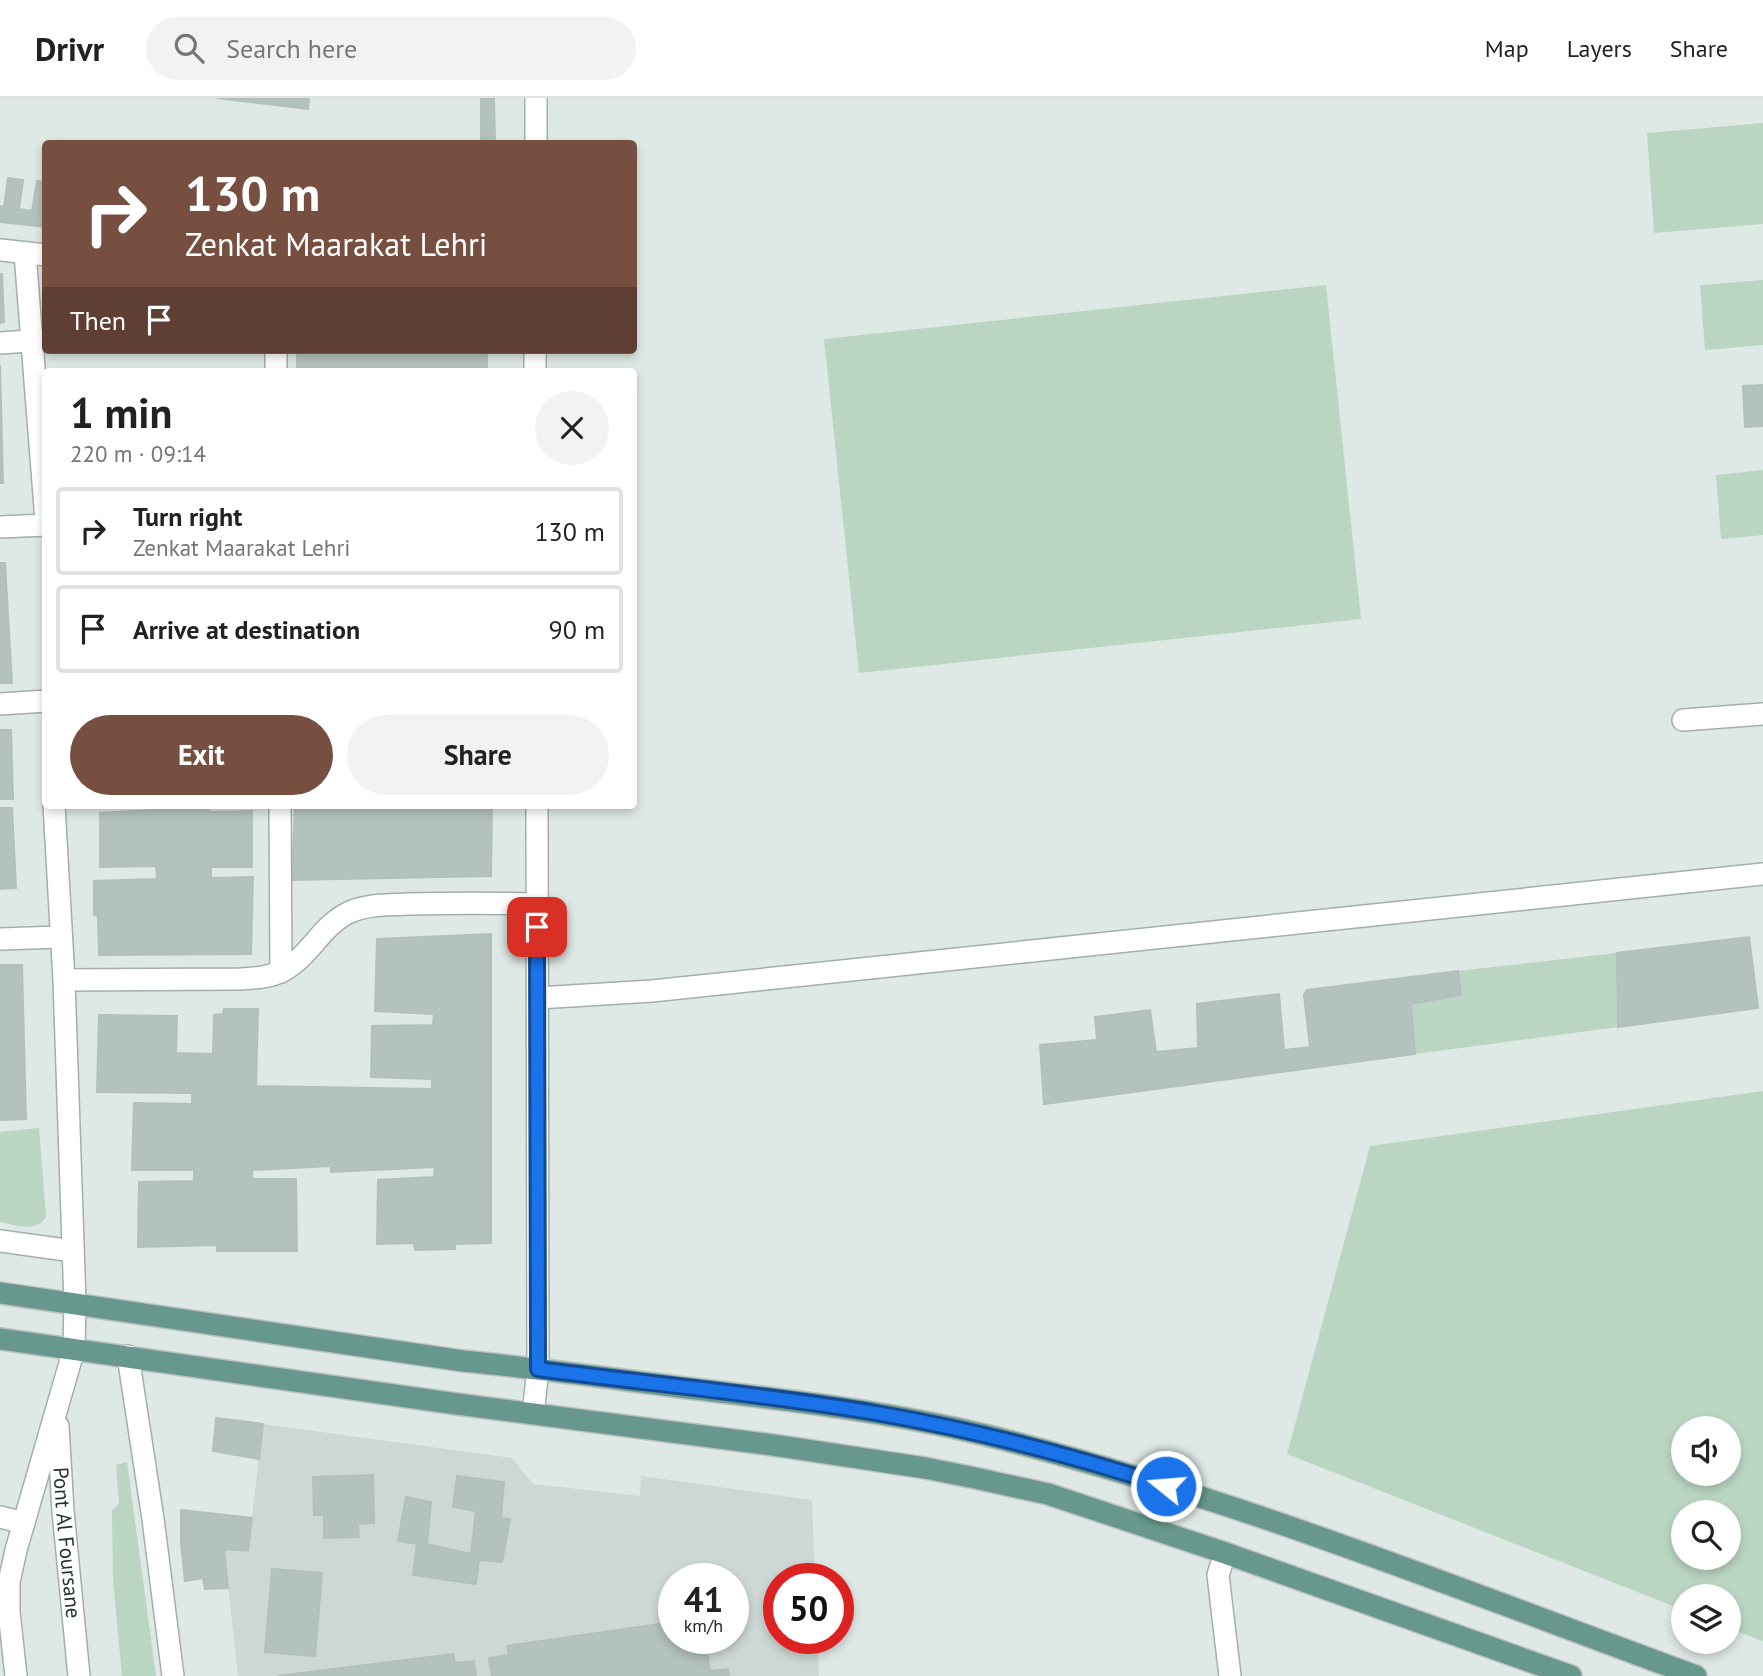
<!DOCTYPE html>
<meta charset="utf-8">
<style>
:root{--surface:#fff;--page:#f2f2f2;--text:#222;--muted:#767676;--line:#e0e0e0;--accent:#774f40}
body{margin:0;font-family:"PT Sans",sans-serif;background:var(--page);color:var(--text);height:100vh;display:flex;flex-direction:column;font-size:26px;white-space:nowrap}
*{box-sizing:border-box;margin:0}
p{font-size:23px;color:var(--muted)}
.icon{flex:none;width:38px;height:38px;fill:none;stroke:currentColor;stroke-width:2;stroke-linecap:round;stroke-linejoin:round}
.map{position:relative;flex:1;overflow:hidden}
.details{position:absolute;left:42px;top:270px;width:595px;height:441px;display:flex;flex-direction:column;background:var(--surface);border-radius:7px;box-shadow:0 4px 10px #0003}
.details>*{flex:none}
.guide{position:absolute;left:42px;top:42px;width:595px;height:214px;border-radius:7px;box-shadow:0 4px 10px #0003;background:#774f40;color:#fff;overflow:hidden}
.fabs{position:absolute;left:1671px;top:1318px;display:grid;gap:14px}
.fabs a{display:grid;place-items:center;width:70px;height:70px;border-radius:50%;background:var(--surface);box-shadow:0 4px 10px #0003;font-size:35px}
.speed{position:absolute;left:658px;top:1465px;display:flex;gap:14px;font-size:35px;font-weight:700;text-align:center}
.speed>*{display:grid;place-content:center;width:91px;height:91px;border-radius:50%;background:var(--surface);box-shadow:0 4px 10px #0003;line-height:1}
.speed small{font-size:18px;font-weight:400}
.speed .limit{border:10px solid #d22;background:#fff;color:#111}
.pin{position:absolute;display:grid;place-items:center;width:60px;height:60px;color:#fff;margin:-30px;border-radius:14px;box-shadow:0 4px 10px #0006}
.me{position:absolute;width:77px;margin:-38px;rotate:287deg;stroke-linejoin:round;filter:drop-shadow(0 0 5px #0008)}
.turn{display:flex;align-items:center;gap:24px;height:147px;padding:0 28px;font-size:32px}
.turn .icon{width:91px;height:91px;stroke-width:2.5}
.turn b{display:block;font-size:49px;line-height:60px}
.then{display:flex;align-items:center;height:66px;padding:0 28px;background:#0003;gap:14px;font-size:26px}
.round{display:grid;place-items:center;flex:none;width:74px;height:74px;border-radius:37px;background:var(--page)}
.overview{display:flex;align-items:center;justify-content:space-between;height:119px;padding:0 28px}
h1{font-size:42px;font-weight:600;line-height:52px}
.action{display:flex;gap:14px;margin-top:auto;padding:14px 28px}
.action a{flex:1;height:80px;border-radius:42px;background:var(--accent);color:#fff;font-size:28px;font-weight:600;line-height:80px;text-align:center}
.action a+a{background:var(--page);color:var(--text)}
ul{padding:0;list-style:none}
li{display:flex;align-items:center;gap:21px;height:88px;margin:0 14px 10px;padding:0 14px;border:4px solid var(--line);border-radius:7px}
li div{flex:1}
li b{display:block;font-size:26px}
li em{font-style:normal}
header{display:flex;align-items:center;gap:42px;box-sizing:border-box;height:98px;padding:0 35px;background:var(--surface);border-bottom:2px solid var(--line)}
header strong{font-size:33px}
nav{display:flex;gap:38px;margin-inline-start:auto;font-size:24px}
.search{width:490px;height:63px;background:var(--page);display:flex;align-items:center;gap:18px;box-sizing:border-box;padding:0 24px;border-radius:38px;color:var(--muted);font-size:26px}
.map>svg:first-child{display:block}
</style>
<header>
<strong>Drivr</strong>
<div class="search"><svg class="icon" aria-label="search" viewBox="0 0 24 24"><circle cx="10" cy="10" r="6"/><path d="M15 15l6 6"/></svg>Search here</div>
<nav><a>Map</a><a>Layers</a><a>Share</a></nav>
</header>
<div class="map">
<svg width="1763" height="1578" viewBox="0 0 1763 1578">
<rect width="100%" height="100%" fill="#dee8e4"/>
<path fill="#cdd7d3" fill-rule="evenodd" d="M263,1326L512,1360L533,1386L640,1398L641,1378L812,1402L815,1480H779V1540H817L819,1578H238L224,1451L248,1452ZM674,1480H733V1540H674Z"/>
<path fill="#bad6c2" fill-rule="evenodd" d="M1763,25V126L1654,135L1647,35Z
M1763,182V247L1705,252L1700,187Z
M1326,187L1361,521L859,575L824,241Z
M1763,372V437L1721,441L1716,377Z
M1617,855L1618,929L1415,956L1411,906L1461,897L1458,873Z
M1763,993V1543L1729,1530V1498H1684L1683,1512L1287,1356L1370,1048ZM1684,1330H1729V1376H1684ZM1684,1414H1729V1460H1684Z
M39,1030L46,1119C35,1135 17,1127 0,1124V1034Z
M127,1364L156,1578H122L113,1482L112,1412L119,1405L116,1367Z"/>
<path fill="#b4c2bd" stroke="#b2c0bb" stroke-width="2" d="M217,0H309L308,11Z
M481,0H494L495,46H481Z
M8,80L23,82L19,111L32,113L37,83L46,84V129L0,124V108L4,109Z
M0,176H2L4,224L0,225Z
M297,252H487V273H297Z
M0,267L3,385H0Z
M1763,287V328L1745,329L1743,288Z
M0,465H5L12,585H0Z
M0,632H11L13,701H0Z
M153,707H209V714L252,713V769H211V780L253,779L251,856L99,857L98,818L94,817V783L157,781L156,768L100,769V715L153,712Z
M295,707H492L491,778L292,782Z
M0,710H12L16,790L0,791Z
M491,836V1145L455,1146V1151L415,1152L414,1145L377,1146L378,1082L434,1079L435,1069L331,1074V1068L252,1072V1081H296L297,1153H217V1147L138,1149L139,1084L194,1083V1072H132L134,1005L192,1006V995L97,994L99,917L177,918L176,955L213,956L214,917L223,916L224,911H258L256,988L432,991V981L371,979L372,928L433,927L434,916L375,913L377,841Z
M1749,839L1758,910L1618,929L1617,855Z
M0,867H22L26,1021L0,1022Z
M1458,873L1461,897L1411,906L1415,956L1044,1006L1040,947L1097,942L1095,919L1150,912L1156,954L1198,950L1197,906L1279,896L1284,952L1310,949L1304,897L1307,892Z
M216,1320L263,1326L259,1361L213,1353Z
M373,1377L374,1425L358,1426L359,1439L324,1440V1417H314L313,1379Z
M457,1378L504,1384L501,1420L510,1421L502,1464L479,1462L476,1486L413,1477L417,1446L398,1443L406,1399L431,1404L427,1446L471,1456L476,1413L453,1409Z
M181,1412L252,1420L248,1453L224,1451L228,1490L205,1491L203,1480L185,1483L181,1445Z
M272,1471L322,1475L315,1558L265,1554Z
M674,1524V1540H705L710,1573L728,1571L729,1578H492L489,1560L509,1557L507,1548Z
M453,1556L455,1565L474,1563L476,1578H278Z"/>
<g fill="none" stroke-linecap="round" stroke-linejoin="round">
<g stroke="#a2afaa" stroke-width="24">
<g id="minor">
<path d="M536,46V0"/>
<path d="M0,152L46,157"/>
<path d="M25,155L46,423"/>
<path d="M0,245L43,242"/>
<path d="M276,252V273"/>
<path d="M535,252V273"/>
<path d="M0,429L46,427"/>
<path d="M0,606L46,603"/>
<path d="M1683,622L1763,616"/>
<path d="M280,707L281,874"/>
<path d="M0,841L61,839"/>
<path d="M64,882L239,881C254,880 268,880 282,873C309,860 321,827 350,814C368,806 389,807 408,806C451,805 494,805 537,806"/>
<path d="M538,900L652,893L1763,776"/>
<path d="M0,1143L73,1153"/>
<path d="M128,1258L153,1421L173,1578"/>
<path d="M533,1316L538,1271L537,707"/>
<path id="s1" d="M58,1328L63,1413L79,1578"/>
<path d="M0,1419L24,1425"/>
<path d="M1225,1455L1218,1477L1230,1578"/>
<path d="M16,1578L9,1514V1484L16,1452L74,1251L75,1205L64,882L54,707"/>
</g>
</g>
<g stroke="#bdc2c1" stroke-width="24">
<path id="major" d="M0,1195L463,1263C546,1271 629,1283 712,1293C803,1304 895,1315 985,1337C1228,1397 1461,1492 1696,1578
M0,1241L457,1306L773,1347L925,1370L975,1380L1048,1396L1225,1455L1571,1578"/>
</g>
<use href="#minor" stroke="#fff" stroke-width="21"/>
<use href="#major" stroke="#68988d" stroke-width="21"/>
</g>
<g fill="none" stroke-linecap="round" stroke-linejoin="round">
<g stroke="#114b97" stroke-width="18">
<path id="route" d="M537,829L538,1271C651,1286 764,1296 876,1315C974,1332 1071,1357 1166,1388"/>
</g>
<use href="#route" stroke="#1a73e8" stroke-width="12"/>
</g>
<g text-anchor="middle" stroke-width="5" stroke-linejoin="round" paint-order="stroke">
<g font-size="21" fill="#223530" stroke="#eef5f2">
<text dy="7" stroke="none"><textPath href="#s1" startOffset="117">Pont Al Foursane</textPath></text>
</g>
</g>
</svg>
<div class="fabs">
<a><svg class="icon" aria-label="sound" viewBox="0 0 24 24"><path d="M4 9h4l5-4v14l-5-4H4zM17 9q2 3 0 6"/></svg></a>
<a><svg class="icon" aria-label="search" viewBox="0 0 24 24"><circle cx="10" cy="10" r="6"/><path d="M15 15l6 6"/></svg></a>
<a><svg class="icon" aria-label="layers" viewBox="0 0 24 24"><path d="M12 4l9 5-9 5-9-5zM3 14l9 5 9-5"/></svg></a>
</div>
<div class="speed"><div>41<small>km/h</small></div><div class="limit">50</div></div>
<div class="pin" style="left:537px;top:829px;background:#d93025"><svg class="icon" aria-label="arrive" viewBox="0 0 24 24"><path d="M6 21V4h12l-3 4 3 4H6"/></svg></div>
<svg class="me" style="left:1166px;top:1388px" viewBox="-20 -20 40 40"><circle r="17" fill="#1a73e8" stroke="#fff" stroke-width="3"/><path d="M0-11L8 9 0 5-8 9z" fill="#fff"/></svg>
<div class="guide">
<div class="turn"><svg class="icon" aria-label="right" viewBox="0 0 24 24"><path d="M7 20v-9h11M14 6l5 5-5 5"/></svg><div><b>130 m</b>Zenkat Maarakat Lehri</div></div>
<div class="then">Then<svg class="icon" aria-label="arrive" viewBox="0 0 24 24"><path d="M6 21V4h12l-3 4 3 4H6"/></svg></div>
</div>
<section class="details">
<div class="overview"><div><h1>1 min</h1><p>220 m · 09:14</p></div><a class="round"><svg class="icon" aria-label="close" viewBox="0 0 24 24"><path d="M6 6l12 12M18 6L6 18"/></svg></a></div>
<ul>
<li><svg class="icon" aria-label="right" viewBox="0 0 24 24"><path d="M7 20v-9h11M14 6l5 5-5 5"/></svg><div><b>Turn right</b><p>Zenkat Maarakat Lehri</p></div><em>130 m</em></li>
<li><svg class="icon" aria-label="arrive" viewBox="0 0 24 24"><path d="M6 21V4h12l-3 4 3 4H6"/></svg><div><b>Arrive at destination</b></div><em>90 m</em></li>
</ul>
<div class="action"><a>Exit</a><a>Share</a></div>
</section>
</div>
